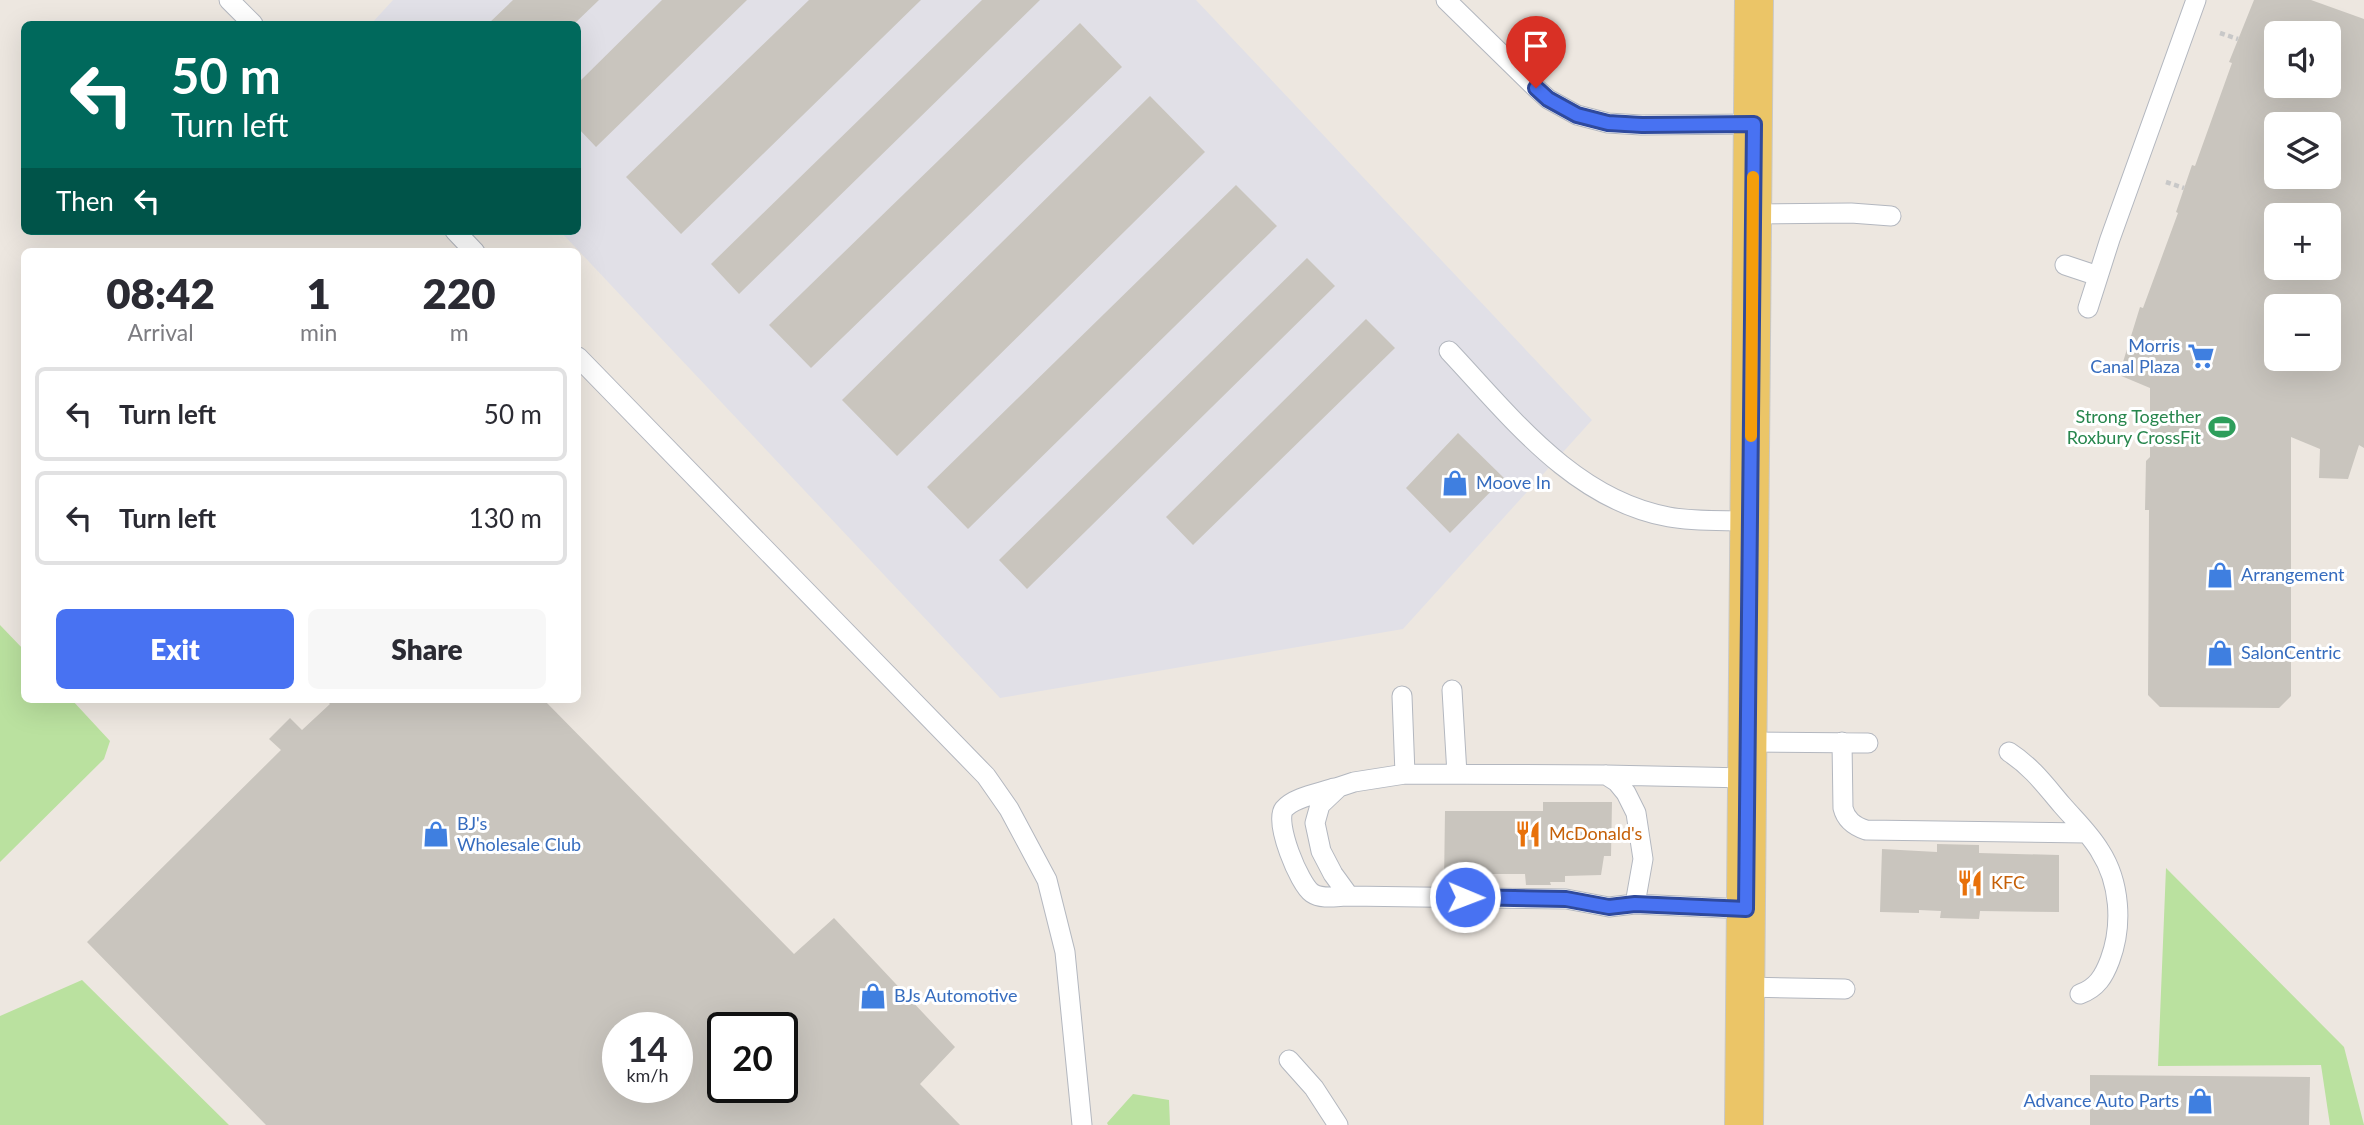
<!DOCTYPE html>
<meta charset="utf-8">
<style>
:root{--surface:#fff;--page:#f7f7f7;--text:#2b2b33;--muted:#7c7c81;--line:#e1e1e2;--accent:#4872f2}
body{margin:0;font-family:Lato,sans-serif;background:var(--page);color:var(--text);height:100vh;display:flex;flex-direction:column;font-size:26px;white-space:nowrap}
*{box-sizing:border-box;margin:0}
p{font-size:23px;color:var(--muted)}
.icon{flex:none;width:38px;height:38px;fill:none;stroke:currentColor;stroke-width:2;stroke-linecap:round;stroke-linejoin:round}
.map{position:relative;flex:1;overflow:hidden}
.side{position:absolute;left:21px;top:248px;width:560px;height:455px;display:flex;flex-direction:column;background:var(--surface);border-radius:10px;box-shadow:0 7px 28px #0002}
.side>*{flex:none}
.guide{position:absolute;left:21px;top:21px;width:560px;height:214px;border-radius:10px;box-shadow:0 7px 28px #0002;background:#00695c;color:#fff;overflow:hidden}
.fabs{position:absolute;left:2264px;top:21px;display:grid;gap:14px}
.fabs a{display:grid;place-items:center;width:77px;height:77px;border-radius:10px;background:var(--surface);box-shadow:0 7px 28px #0002;font-size:35px}
.speed{position:absolute;left:602px;top:1012px;display:flex;gap:14px;font-size:35px;font-weight:700;text-align:center}
.speed>*{display:grid;place-content:center;width:91px;height:91px;border-radius:50%;background:var(--surface);box-shadow:0 7px 28px #0002;line-height:1}
.speed small{font-size:18px;font-weight:400}
.speed .limit{border:4px solid #111;border-radius:10px;background:#fff;color:#111}
.pin{position:absolute;display:grid;place-items:center;width:60px;height:60px;color:#fff;margin:-72px -30px;border-radius:50% 50% 50% 0;rotate:-45deg;box-shadow:0 0 7px #0007}
.pin .icon{rotate:45deg}
.me{position:absolute;width:77px;margin:-38px;rotate:91deg;stroke-linejoin:round;filter:drop-shadow(0 0 5px #0008)}
.turn{display:flex;align-items:center;gap:24px;height:147px;padding:0 35px;font-size:32px}
.turn .icon{width:91px;height:91px;stroke-width:2.5}
.turn b{display:block;font-size:49px;line-height:60px}
.then{display:flex;align-items:center;height:66px;padding:0 35px;background:#0003;gap:14px;font-size:26px}
.eta{display:flex;justify-content:space-evenly;align-items:center;height:119px;text-align:center}
.eta b{font-size:42px;font-weight:800;line-height:49px}
.cta{display:flex;gap:14px;margin-top:auto;padding:14px 35px}
.cta a{flex:1;height:80px;border-radius:10px;background:var(--accent);color:#fff;font-size:28px;font-weight:800;line-height:80px;text-align:center}
.cta a+a{background:var(--page);color:var(--text)}
ul{padding:0;list-style:none}
li{display:flex;align-items:center;gap:21px;height:94px;margin:0 14px 10px;padding:0 21px;border:4px solid var(--line);border-radius:10px}
li div{flex:1}
li b{display:block;font-size:26px}
li em{font-style:normal}
.map>svg:first-child{display:block}
</style>
<div class="map">
<svg width="2364" height="1125" viewBox="0 0 2364 1125">
<rect width="100%" height="100%" fill="#ede7e0"/>
<path fill="#e1e0e7" d="M393,0H1196L1592,420L1403,629L1000,698L560,231H578V24H371Z"/>
<path fill="#bae19f" d="M0,625L24,650V700H72L110,741L104,759L0,862Z
M2166,868L2344,1047L2364,1125H2330L2321,1065L2158,1066Z
M82,980L229,1125H0V1016Z
M1133,1094L1169,1100L1170,1125H1108L1107,1123Z"/>
<path fill="#c9c5be" fill-rule="evenodd" d="M513,0H599L574,24H488Z
M662,0H747L596,147L578,128V83Z
M809,0H921L681,234L626,177Z
M982,0H1040L739,294L711,264Z
M2254,0H2311L2364,19V448L2359,445L2348,479L2319,478L2320,449L2291,437V696L2279,708L2160,707L2148,695L2149,510H2145L2146,461L2150,457V388L2119,375L2140,307L2143,308L2178,213L2176,212L2192,165L2195,166L2232,63L2229,62ZM2277,33H2329V86H2277ZM2277,124H2329V177H2277ZM2277,215H2329V268H2277ZM2277,306H2329V359H2277Z
M1080,23L1122,67L811,368L769,325Z
M1150,96L1205,152L897,456L842,400Z
M1236,185L1277,226L968,529L927,487Z
M1307,258L1335,286L1027,589L999,560Z
M1366,319L1395,348L1193,545L1166,517Z
M1458,433L1504,478L1450,533L1406,488Z
M326,700H544L794,954L834,918L955,1047L920,1084L960,1125H266L87,942L281,750L269,739L290,718L302,730L330,704ZM618,1027H677V1087H618ZM723,1027H782V1087H723Z
M1543,802H1612L1611,856H1604L1601,875L1565,876V882H1550L1551,885H1526L1525,874H1464L1465,884L1444,883L1445,811H1543Z
M1937,844L1979,845V853L2059,855V912L1980,911L1979,919L1940,918L1941,911L1919,910V913L1880,912L1882,849L1937,852Z
M2090,1075L2310,1077L2309,1125H2090Z"/>
<g fill="none" stroke-linecap="round" stroke-linejoin="round">
<g stroke="#b3b7bf" stroke-width="21">
<path id="service" d="M229,0L253,24
M1446,0L1536,88L1548,99L1577,115L1608,123L1641,125L1753,124
M1753,214L1851,213L1891,216
M455,231L475,252
M2065,265L2098,276
M2088,308L2110,239L2196,0
M1449,351C1511,417 1574,500 1669,517C1695,522 1724,520 1750,521
M578,357L986,776L1009,809L1047,880L1065,952L1082,1125
M1452,690L1457,774
M1402,696L1405,774
M1748,742L1868,743
M1842,742L1843,808C1846,820 1854,826 1866,830L2086,833
M2009,752C2032,767 2045,785 2062,805C2075,820 2090,834 2100,851C2120,882 2123,925 2110,960C2104,976 2097,988 2080,994
M1606,775L1617,782L1626,793L1636,813L1643,859L1635,904
M1334,788C1320,793 1294,797 1284,809C1274,822 1299,884 1312,893C1322,900 1338,896 1349,896
M1746,909L1635,904L1609,907L1566,899L1349,896L1333,874L1321,851L1315,823L1320,805L1339,787L1354,782L1405,774L1606,775L1747,778
M1745,987L1845,989
M1289,1060L1314,1088L1338,1125"/>
</g>
<g stroke="#c8c8c8" stroke-width="40">
<path id="primary" d="M1744,1125L1754,0"/>
</g>
<path stroke="#c8c8c8" stroke-width="4.5" stroke-dasharray="5 3.5" stroke-linecap="butt" d="M2220,33L2238,39
M2166,182L2184,188"/>
<use href="#service" stroke="#fff" stroke-width="19"/>
<use href="#primary" stroke="#ebc567" stroke-width="38"/>
</g>
<g fill="none" stroke-linecap="round" stroke-linejoin="round">
<g stroke="#2f4a9d" stroke-width="18">
<path id="route" d="M1465,897L1566,899L1609,907L1635,904L1746,909L1754,124L1642,125L1608,123L1577,115L1548,99L1536,88"/>
</g>
<use href="#route" stroke="#4872f2" stroke-width="12"/>
<path stroke="#f59e0b" stroke-width="12" d="M1751,436L1753,177"/>
</g>
<defs>
<g id="supermarket-bare" transform="scale(2.1)"><path d="M-6-5.5h2.5l.6 2H6L4.5 2H-2.5L-4.4-4H-6ZM-1.5 3.2a1.3 1.3 0 1 0 .1 0ZM3 3.2a1.3 1.3 0 1 0 .1 0Z" fill="#3f7fe0" stroke="#fff" stroke-width="2.5" paint-order="stroke"/></g>
<g id="stadium-bare" transform="scale(2.1)"><path d="M0-5a6.5 5 0 1 0 0 10a6.5 5 0 1 0 0-10ZM-3.5-1.8h7v3.6h-7Z" fill="#2e9e5b" stroke="#fff" stroke-width="2.5" paint-order="stroke"/></g>
<g id="shop-bare" transform="scale(2.1)"><path d="M-5-2.5h2.3a2.7 3.5 0 0 1 5.4 0H5L5.5 6h-11ZM-1.5-2.5h3a1.5 2.3 0 0 0-3 0Z" fill="#3f7fe0" stroke="#fff" stroke-width="2.5" paint-order="stroke"/></g>
<g id="restaurant-bare" transform="scale(2.1)"><path d="M-5-6h1v4h1v-4h1v4h1v-4h1v5L-1.5 .5V6h-2V.5L-5-1ZM5-6V6H3V1.5H1.5Q1.5-4 5-6Z" fill="#e8710a" stroke="#fff" stroke-width="2.5" paint-order="stroke"/></g>
</defs>
<g fill-rule="evenodd">
<use href="#supermarket-bare" x="2201" y="356"/>
<use href="#stadium-bare" x="2222" y="427"/>
<use href="#shop-bare" x="1455" y="483"/>
<use href="#shop-bare" x="2220" y="575"/>
<use href="#shop-bare" x="2220" y="653"/>
<use href="#shop-bare" x="436" y="834"/>
<use href="#restaurant-bare" x="1528" y="834"/>
<use href="#restaurant-bare" x="1970" y="883"/>
<use href="#shop-bare" x="873" y="996"/>
<use href="#shop-bare" x="2200" y="1101"/>
</g>
<g text-anchor="middle" stroke-width="6" stroke-linejoin="round" paint-order="stroke">
<g font-size="18" fill="#366cbe" stroke="#fff" text-anchor="start">
<text x="2180" y="352" text-anchor="end">Morris<tspan x="2180" dy="21">Canal Plaza</tspan></text>
<text x="1476" y="489">Moove In</text>
<text x="2241" y="581">Arrangement</text>
<text x="2241" y="659">SalonCentric</text>
<text x="457" y="830">BJ's<tspan x="457" dy="21">Wholesale Club</tspan></text>
<text x="894" y="1002">BJs Automotive</text>
<text x="2179" y="1107" text-anchor="end">Advance Auto Parts</text>
</g>
<g font-size="18" fill="#27864d" stroke="#fff" text-anchor="end">
<text x="2201" y="423">Strong Together<tspan x="2201" dy="21">Roxbury CrossFit</tspan></text>
</g>
<g font-size="18" fill="#c56008" stroke="#fff" text-anchor="start">
<text x="1549" y="840">McDonald's</text>
<text x="1991" y="889">KFC</text>
</g>
</g>
</svg>
<div class="fabs">
<a><svg class="icon" aria-label="sound" viewBox="0 0 24 24"><path d="M4 9h4l5-4v14l-5-4H4zM17 9q2 3 0 6"/></svg></a>
<a><svg class="icon" aria-label="layers" viewBox="0 0 24 24"><path d="M12 4l9 5-9 5-9-5zM3 14l9 5 9-5"/></svg></a>
<a>+</a>
<a>−</a>
</div>
<div class="speed"><div>14<small>km/h</small></div><div class="limit">20</div></div>
<div class="pin" style="left:1536px;top:88px;background:#d93025"><svg class="icon" aria-label="arrive" viewBox="0 0 24 24"><path d="M6 21V4h12l-3 4 3 4H6"/></svg></div>
<svg class="me" style="left:1465px;top:897px" viewBox="-20 -20 40 40"><circle r="17" fill="#4872f2" stroke="#fff" stroke-width="3"/><path d="M0-11L8 9 0 5-8 9z" fill="#fff"/></svg>
<div class="guide">
<div class="turn"><svg class="icon" aria-label="left" viewBox="0 0 24 24"><path d="M17 20v-9H6M10 6l-5 5 5 5"/></svg><div><b>50 m</b>Turn left</div></div>
<div class="then">Then<svg class="icon" aria-label="left" viewBox="0 0 24 24"><path d="M17 20v-9H6M10 6l-5 5 5 5"/></svg></div>
</div>
<section class="side">
<div class="eta">
<div><b>08:42</b><p>Arrival</p></div>
<div><b>1</b><p>min</p></div>
<div><b>220</b><p>m</p></div>
</div>
<ul>
<li><svg class="icon" aria-label="left" viewBox="0 0 24 24"><path d="M17 20v-9H6M10 6l-5 5 5 5"/></svg><div><b>Turn left</b></div><em>50 m</em></li>
<li><svg class="icon" aria-label="left" viewBox="0 0 24 24"><path d="M17 20v-9H6M10 6l-5 5 5 5"/></svg><div><b>Turn left</b></div><em>130 m</em></li>
</ul>
<div class="cta"><a>Exit</a><a>Share</a></div>
</section>
</div>
